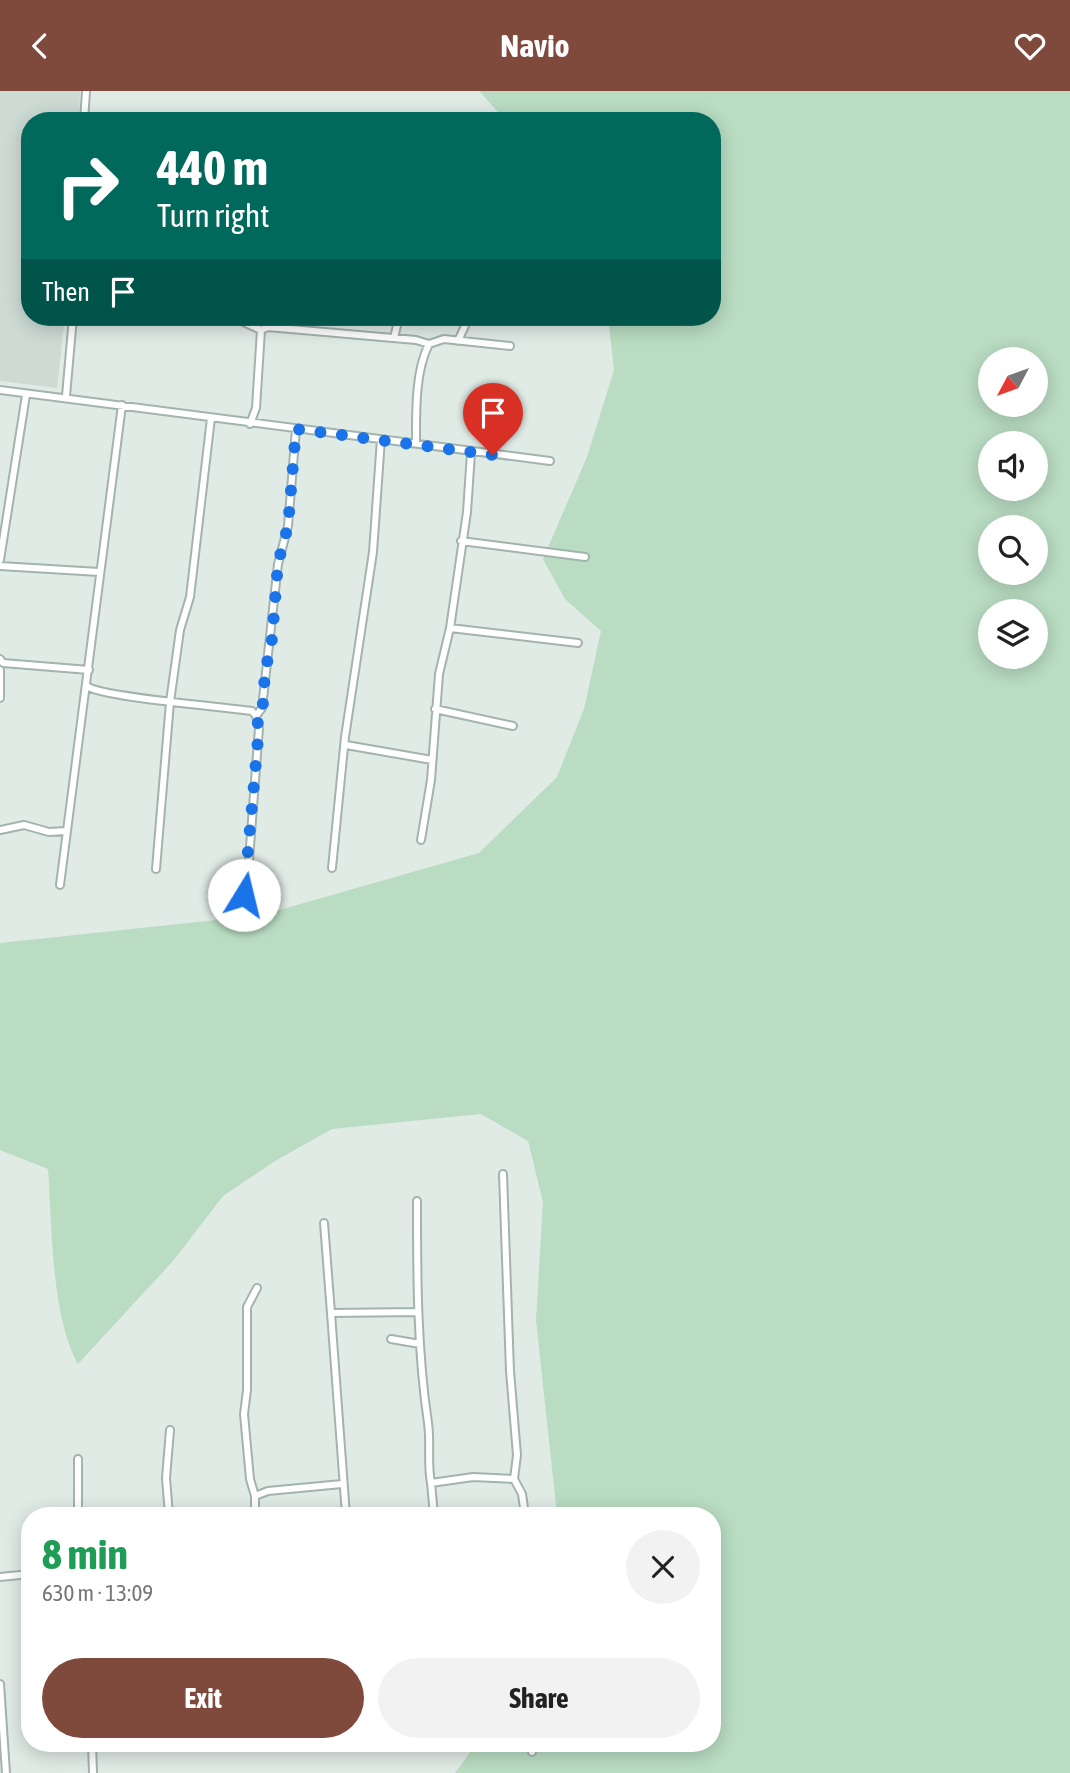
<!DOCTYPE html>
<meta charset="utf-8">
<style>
:root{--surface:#fff;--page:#f2f2f2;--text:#222;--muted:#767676;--accent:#7f4a3b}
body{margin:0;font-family:"Asap Condensed",sans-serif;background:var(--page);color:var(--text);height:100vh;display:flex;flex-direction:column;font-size:26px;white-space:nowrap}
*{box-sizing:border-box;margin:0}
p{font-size:23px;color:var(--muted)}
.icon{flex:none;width:38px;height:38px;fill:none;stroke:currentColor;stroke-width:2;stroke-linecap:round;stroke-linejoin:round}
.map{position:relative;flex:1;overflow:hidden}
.side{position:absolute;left:21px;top:1416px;width:700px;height:245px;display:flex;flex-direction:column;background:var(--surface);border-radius:28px;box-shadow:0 4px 18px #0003}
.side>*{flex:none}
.banner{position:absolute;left:21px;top:21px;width:700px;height:214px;border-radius:28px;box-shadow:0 4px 18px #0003;background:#00695c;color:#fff;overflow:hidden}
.needle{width:46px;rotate:229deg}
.fabs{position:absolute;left:978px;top:256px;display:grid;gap:14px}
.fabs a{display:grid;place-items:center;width:70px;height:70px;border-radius:50%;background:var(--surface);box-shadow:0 4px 18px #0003;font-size:35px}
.pin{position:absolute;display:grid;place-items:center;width:60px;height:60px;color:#fff;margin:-72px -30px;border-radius:50% 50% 50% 0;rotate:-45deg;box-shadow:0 0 7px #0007}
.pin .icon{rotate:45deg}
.me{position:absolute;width:77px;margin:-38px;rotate:9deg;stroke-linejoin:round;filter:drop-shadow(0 0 5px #0008)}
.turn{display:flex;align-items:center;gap:24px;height:147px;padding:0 21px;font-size:32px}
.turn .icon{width:91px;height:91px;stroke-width:2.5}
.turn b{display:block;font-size:49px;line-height:60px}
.then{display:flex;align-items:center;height:66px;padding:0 21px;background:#0003;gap:14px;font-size:26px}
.round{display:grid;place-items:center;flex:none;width:74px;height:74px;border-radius:37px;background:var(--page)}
.headline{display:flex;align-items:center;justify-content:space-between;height:119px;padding:0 21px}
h1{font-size:42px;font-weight:700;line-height:52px;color:#1e9e55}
.cta{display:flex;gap:14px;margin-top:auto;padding:14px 21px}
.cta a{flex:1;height:80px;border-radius:42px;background:var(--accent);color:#fff;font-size:28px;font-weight:700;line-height:80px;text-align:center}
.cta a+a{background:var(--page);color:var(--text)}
header{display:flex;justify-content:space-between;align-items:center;height:91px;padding:0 21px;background:var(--accent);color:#fff;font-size:32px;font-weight:700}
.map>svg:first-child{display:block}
</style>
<header><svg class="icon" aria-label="back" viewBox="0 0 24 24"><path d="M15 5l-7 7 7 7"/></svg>Navio<svg class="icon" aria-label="heart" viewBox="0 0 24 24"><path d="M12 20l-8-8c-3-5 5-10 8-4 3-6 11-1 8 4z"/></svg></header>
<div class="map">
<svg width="1070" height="1682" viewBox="0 0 1070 1682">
<rect width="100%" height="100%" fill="#e0ebe6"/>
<path fill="#cedbd5" d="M0,0H80L79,30H30V226H65L57,297L0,290Z"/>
<path fill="#b9dcc2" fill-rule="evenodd" d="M479,0H1070V1682H455L477,1652H712V1424H557L536,1229L543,1111L528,1050L481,1023L332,1038L275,1070L223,1105L173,1170L78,1273C51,1225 52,1134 48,1078L0,1059V852L262,824L479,762L557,686L584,618L601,540L565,508L543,468L587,366L614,279L608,226H712V30H506ZM990,268H1036V313H990ZM990,352H1036V397H990ZM990,436H1036V481H990ZM990,520H1036V565H990Z"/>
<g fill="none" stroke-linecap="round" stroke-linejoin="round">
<g stroke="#a3b3ad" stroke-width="10">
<path id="street" d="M84,30L86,0
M164,226L241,230L261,239
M261,239L268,236L416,249L429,253L444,248L510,255
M394,247L399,226
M458,250L469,226
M0,299L550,370
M66,305L73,226
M250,333L256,317L261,239
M416,352C416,321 415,280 429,253
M461,450L585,466
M0,469L26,304
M0,475L99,481
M450,537L578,552
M0,568L3,572L89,579
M0,579V607
M87,595C99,606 226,616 252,620L256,625L262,617L278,473L288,435L296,338
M435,618L513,635
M346,654L432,669
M0,739L24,734L49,741L65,740
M421,749L431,689L439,583L450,537L467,421L471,362
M332,777L345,646L373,461L381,348
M156,778L170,611L180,539L190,506L211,327
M60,794L122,314
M240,826L248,782L259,637L256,625
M417,1110C417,1185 417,1258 428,1332C431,1353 427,1371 431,1392
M324,1132L331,1222
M391,1248L420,1253
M78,1368V1424
M514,1388L522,1403L525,1424
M255,1405L268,1400L342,1393
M169,1424L166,1387L170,1339
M255,1424V1405L250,1388L244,1323L247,1299V1216L257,1197
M346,1424L331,1222L417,1221
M434,1424L431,1392L473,1386L514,1388L517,1364L510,1280L503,1083
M0,1486L30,1483
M0,1593L6,1682
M92,1652L93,1682
M532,1652V1661"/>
</g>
<use href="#street" stroke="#fff" stroke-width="6"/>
</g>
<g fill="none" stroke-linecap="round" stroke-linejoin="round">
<path stroke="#1a73e8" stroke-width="12" stroke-dasharray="0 21.6" d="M244,804L259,637L256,625L262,617L265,603L264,586L272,548L278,472L288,435L296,338L493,364"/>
</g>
</svg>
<div class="fabs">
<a><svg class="needle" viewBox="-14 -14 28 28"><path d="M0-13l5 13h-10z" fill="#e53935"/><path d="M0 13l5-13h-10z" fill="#767676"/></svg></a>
<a><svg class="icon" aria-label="sound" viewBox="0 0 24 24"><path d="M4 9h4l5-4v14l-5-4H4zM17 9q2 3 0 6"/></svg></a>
<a><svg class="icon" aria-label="search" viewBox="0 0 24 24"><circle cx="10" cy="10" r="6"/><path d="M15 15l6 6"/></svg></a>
<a><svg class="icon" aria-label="layers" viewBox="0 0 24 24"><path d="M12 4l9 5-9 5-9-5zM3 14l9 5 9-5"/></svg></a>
</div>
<div class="pin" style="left:493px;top:364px;background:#d93025"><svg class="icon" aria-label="arrive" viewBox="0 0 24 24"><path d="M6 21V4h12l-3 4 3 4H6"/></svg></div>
<svg class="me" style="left:244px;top:804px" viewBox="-20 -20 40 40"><circle r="19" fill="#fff"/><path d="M0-13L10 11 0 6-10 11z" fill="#1a73e8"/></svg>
<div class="banner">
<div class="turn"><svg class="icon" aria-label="right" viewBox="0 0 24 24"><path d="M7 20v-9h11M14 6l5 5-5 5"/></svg><div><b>440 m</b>Turn right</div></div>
<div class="then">Then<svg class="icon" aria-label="arrive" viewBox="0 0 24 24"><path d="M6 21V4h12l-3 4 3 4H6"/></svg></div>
</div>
<section class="side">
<div class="headline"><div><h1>8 min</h1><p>630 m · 13:09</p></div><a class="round"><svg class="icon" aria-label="close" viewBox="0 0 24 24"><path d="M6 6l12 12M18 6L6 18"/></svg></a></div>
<div class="cta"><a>Exit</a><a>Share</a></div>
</section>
</div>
